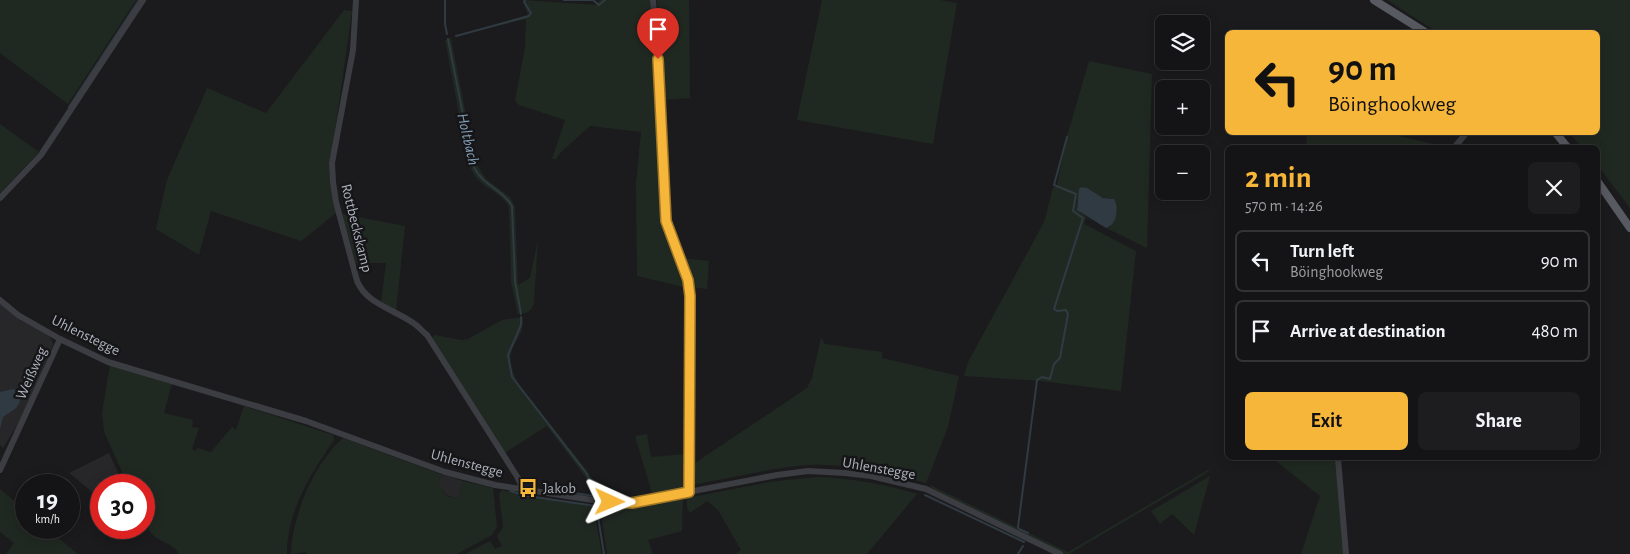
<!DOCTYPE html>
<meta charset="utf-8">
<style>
:root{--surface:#141416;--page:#1d1d1f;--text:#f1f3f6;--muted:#9d9ea1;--line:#333335;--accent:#f6b63a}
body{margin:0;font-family:"Alegreya Sans",sans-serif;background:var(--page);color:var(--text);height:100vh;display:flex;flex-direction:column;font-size:19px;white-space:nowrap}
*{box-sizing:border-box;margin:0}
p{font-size:16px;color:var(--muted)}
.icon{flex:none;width:28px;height:28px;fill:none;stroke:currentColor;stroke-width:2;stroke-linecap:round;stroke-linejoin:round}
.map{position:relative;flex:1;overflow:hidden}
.panel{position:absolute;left:1225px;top:145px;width:375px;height:315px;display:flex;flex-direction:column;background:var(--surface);border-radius:8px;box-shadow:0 2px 12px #0003,0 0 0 1px var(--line)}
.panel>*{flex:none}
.top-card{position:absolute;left:1225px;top:30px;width:375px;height:105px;border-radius:8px;box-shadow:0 2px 12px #0003,0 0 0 1px var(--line);background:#f6b63a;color:#111;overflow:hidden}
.controls{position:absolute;left:1155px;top:15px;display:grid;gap:10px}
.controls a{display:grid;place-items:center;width:55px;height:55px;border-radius:8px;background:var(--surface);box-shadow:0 2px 12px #0003,0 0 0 1px var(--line);font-size:25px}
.speed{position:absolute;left:15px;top:474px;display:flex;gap:10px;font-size:25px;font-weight:700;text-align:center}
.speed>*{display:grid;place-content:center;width:65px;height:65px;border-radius:50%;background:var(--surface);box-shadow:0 2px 12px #0003,0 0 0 1px var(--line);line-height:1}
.speed small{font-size:12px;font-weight:400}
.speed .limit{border:8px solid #d22;background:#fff;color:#111}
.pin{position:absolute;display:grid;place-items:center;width:42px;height:42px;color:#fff;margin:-51px -21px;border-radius:50% 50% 50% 0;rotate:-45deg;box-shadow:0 0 5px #0007}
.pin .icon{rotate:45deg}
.me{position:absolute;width:55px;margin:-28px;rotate:91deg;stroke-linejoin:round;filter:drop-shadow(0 0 4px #0008)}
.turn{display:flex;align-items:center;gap:18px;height:105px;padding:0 20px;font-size:22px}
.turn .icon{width:65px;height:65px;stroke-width:2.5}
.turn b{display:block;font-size:35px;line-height:42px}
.round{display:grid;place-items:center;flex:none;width:52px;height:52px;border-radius:8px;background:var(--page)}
.head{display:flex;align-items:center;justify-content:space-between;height:85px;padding:0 20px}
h1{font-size:30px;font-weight:600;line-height:38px;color:var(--accent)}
.button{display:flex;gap:10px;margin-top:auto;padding:10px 20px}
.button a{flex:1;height:58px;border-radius:8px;background:var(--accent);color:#111;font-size:20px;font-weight:600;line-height:58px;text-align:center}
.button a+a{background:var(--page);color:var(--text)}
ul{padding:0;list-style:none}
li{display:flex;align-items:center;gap:15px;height:62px;margin:0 10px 8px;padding:0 10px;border:2px solid var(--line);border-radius:8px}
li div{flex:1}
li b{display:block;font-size:19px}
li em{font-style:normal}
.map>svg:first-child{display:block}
</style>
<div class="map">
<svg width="1630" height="554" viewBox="0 0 1630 554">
<rect width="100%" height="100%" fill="#1b1b1d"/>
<path fill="#27272a" d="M0,304L49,336L52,340L53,345L21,419L3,448L0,445Z
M109,453L124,485H101V499L69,473Z
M443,475L463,481L458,499L446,495L437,482Z"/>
<path fill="#202921" d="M0,0H136L68,104L0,53Z
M523,0L596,5L600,0H650L659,133L663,221L686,280L688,288L637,276L636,184L641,132L590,126L561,152L556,159H552L565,120L519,105L515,101L525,47L526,19L456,36L528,15Z
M657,0H689L690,98L665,100Z
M822,0H940L957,3L933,144L797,120Z
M1387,0H1630V208L1598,166V148L1582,147L1569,133L1598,132V32H1437Z
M344,10L352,11L329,174L336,213L301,241L211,211L199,255L156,229L167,180L207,88L266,113Z
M451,38L475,161L486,179L510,197L515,207L518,285L530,278L538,240L534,303C531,312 527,313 518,314L511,282L509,207C497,186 478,192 468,161L445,40Z
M1089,61L1152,74L1147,248L1106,228L1110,227L1112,198C1099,200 1093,189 1081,187C1075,210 1073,207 1092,221L1086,218L1084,224L1136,251L1121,391L1041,381L964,376L968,362L1044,222L1053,188L1057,185L1067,136Z
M0,124L39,152L0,193Z
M1306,133H1386L1447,147H1307Z
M342,214L405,226L396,311L381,302L386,263H356Z
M681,258L709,261L707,289L691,287Z
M523,317C525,346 498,343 518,383L585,468L592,478L598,496L619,498L641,495L638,499H599L598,496L592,495L589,482L584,475L547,426L503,454L431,338L435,335L461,340L468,339L502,320Z
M821,337L825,344L882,352V358L959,376L948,427L926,483C889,472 848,463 809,465C770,468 731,478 692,485L689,467L807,388L812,378Z
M110,365L172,384L164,413L193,420L192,427L199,428L192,449L196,451L197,448L211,452L232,427L236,430L244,406L333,435L334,440C310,475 287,511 287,554H179C173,543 162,543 153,535C142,526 144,499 144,485H128L104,432L102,413Z
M647,434L651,457L687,454L686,487L684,490L656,497L651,494L652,493L635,436Z
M343,438L443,475L438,482L446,496L458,499L463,481L493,488L497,527L492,535L457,554H307L306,552L291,554C292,516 314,463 343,438Z
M1272,458H1336L1344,554H1301L1320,496Z
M1211,468L1205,474L1069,554H1064L931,488L930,485L1068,552Z
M1210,476L1194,535L1172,514L1160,524L1151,511Z
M816,477C851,478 884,484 917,494L867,554H735L741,550L718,510L707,501L690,513L687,508V498L769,482Z
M0,489L26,511V528H46L78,554H6L14,543L0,532Z
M502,490L527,497L593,506L602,554H465L490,541L495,549L502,546L497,536L503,527L499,494Z
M683,499L682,531L648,540L653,554H607L600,507H638Z"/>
<path fill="#303a42" d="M1081,187L1087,188L1103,198L1114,199C1119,207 1117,225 1106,228L1077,210L1079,189Z
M13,389L20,394C22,407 13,410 3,417L0,429V392Z"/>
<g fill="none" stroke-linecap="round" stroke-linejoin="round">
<path stroke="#303a42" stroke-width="2" d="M445,0V24L447,34
M564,0H593L599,5L605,0
M456,36L529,16L531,13L524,2L525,0
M448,39L473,165C482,186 503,189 512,206L515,281L521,314
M69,107L139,0
M521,317V325L508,355L512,377L587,474L595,499
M547,489L594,496
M510,491L527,496L596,506
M925,495L1024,542
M596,504L604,554
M1028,533L1019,529L1018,527L1037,380L1042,377L1050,379L1054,364L1060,358L1068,314L1066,310L1057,311L1054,309L1083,218L1073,211L1076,194L1054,185L1067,137
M1018,554L1023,546"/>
<path stroke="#3c3d42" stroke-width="6" d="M356,0L353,50L332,163L333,182L336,202L357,281C367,305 397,310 416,325C420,328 423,332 427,335L518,478L523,490
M653,0L661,99L666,221L688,280L690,296L689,492
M1454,148L1467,132
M0,198L41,155L143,0
M0,300L18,315L60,339L108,362L306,421L445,472L495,485L599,501L631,503L777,475L808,471L845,473L871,476L926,489L1060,554
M1338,458L1346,554
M0,470L60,339"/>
<path stroke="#585a61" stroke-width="8" d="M1374,0L1425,32
M1555,132L1568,148
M1598,182L1630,228"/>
</g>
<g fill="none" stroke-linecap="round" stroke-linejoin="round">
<g stroke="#a07626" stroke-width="12">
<path id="route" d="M610,502L632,503L689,492L690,296L688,280L666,221L658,59"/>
</g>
<use href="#route" stroke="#f6b63a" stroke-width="9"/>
</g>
<defs>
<g id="bus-bare" transform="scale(1.5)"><path d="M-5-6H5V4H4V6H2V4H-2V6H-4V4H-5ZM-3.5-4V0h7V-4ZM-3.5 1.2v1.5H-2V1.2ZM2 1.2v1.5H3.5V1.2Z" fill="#f6b63a" stroke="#161618" stroke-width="2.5" paint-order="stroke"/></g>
</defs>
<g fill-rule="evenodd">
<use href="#bus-bare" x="528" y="488"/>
</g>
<g text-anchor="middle" stroke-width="5" stroke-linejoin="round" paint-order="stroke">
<g font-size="15" fill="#adb2bd" stroke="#161618">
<text transform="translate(357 228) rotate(76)" y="5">Rottbeckskamp</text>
<text transform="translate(86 335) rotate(26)" y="5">Uhlenstegge</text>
<text transform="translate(31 373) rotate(-66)" y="5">Weißweg</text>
<text transform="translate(467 463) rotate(15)" y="5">Uhlenstegge</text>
<text transform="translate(879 468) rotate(10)" y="5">Uhlenstegge</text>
</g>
<g font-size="15" fill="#adb2bd" stroke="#161618" text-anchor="start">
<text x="543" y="493">Jakob</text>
</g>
<g font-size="16" font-style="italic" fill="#84a0b8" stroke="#161618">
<text transform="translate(469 139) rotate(77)" y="6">Holtbach</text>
</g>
</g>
</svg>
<div class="controls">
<a><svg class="icon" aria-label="layers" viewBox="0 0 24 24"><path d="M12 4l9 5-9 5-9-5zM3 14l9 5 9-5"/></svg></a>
<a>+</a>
<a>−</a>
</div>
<div class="speed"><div>19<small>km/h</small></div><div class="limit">30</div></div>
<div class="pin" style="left:658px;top:59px;background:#d93025"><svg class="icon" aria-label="arrive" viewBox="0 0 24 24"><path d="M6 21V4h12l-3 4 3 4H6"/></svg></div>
<svg class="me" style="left:610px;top:502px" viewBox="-20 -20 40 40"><path d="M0-17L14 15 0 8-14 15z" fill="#f6b63a" stroke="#fff" stroke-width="4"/></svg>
<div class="top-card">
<div class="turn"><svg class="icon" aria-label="left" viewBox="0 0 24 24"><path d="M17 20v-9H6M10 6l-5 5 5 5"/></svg><div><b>90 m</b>Böinghookweg</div></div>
</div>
<section class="panel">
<div class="head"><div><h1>2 min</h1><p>570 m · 14:26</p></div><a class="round"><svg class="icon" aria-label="close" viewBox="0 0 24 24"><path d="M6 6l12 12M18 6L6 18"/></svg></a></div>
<ul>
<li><svg class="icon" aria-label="left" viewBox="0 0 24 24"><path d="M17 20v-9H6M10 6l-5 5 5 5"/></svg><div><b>Turn left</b><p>Böinghookweg</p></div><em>90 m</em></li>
<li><svg class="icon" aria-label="arrive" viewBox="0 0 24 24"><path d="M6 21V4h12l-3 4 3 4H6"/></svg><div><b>Arrive at destination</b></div><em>480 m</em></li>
</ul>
<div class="button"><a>Exit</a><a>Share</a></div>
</section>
</div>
